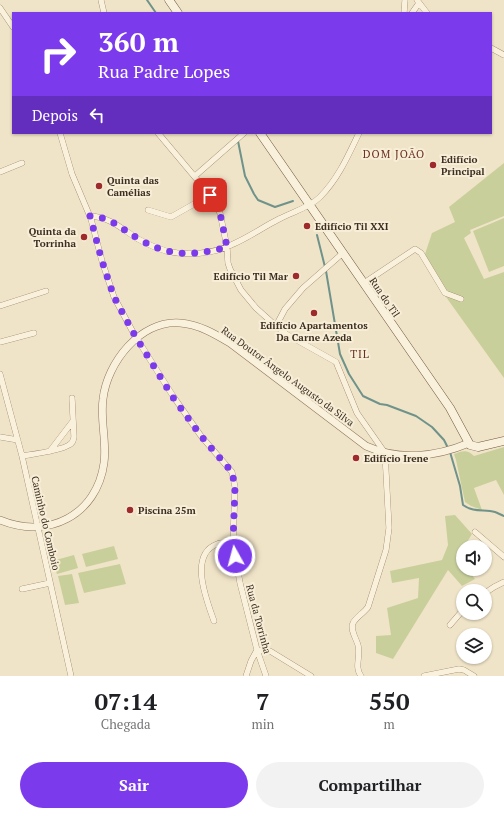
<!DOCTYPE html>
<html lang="pt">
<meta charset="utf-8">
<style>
:root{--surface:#fff;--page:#f2f2f2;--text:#202124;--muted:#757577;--accent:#7c3aed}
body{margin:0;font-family:"PT Serif",serif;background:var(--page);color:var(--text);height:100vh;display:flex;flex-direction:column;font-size:15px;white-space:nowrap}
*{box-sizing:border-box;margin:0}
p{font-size:13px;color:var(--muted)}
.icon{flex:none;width:22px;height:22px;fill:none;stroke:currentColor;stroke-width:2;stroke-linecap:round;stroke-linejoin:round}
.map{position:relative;height:676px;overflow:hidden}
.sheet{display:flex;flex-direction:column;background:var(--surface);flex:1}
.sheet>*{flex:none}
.guide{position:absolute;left:12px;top:12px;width:480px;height:122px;border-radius:0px;box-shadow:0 1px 3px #0004;background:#7c3aed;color:#fff;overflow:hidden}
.fabs{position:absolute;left:456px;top:540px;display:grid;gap:8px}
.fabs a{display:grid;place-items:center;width:36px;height:36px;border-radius:50%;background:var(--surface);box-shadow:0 1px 3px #0004;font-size:20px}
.pin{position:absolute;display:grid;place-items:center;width:34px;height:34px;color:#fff;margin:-17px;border-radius:8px;box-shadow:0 2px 6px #0006}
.me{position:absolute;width:44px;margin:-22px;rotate:353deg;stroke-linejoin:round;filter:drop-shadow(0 0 3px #0008)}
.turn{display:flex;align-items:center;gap:14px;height:84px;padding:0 20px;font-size:18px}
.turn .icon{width:52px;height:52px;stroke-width:2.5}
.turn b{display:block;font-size:28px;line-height:34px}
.then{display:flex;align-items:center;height:38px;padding:0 20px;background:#0003;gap:8px;font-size:15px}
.eta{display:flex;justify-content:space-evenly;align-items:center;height:68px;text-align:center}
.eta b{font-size:24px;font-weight:700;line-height:28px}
.primary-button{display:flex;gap:8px;margin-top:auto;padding:8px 20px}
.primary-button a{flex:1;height:46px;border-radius:24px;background:var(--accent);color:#fff;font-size:16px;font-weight:700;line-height:46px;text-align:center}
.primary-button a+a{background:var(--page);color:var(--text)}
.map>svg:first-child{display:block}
</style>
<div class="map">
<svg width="504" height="676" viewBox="0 0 504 676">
<rect width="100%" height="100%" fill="#f0e4c8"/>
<path fill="#c9cf9b" d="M504,163V216L470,230L471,233L464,238L484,279L504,272V378L441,290V284L425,254L432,233L455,222L449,207Z
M504,218V266L489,272L473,231Z
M504,447V495L496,480L474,488L482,510L471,506L465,502L456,460L454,454C462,451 467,449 474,456Z
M455,515L472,534L458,557L463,563V569H467L475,579L462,586L448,570L393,659L376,653V636L391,635L387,608L418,598L419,578L392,583L390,571L442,560L448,545L445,516Z
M114,546L118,559L86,567L82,554Z
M74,555L78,568L57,574L52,561Z
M120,564L126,584L84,593L78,573Z
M72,574L79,603L65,605L58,576Z"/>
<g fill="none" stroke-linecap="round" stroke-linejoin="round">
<path stroke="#6f938a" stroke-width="2" d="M147,0L156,13
M238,141L245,176L254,194L258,200L275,207L293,201
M317,235L325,267
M326,271L340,354L349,374L363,396L380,404L387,405L416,416L432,427L444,440L448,448
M450,452L460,486L463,505C474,513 484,509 495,512C498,513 501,515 504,516"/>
<g stroke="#8d765c" stroke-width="6">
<path id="minor" d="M101,0L104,13
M417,0L427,13
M0,8L13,27
M404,13L405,0
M412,13L419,3
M491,48L504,55
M60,133L72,174L91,219L102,261L114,297L134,334L173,396L201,436L232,472L235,487L233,543L240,583L257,650L266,676
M158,133L210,195L220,213L227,247L228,263L230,269L241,290L256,308L276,326L286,334L336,362L357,413L385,453L389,528L386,550L368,607C364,613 356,617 353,623C350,630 356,638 358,645C361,656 354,667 361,676
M0,172L22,163
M195,176L244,133
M148,210L171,217L210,195
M90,216C110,217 122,229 138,239C147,244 156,248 166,251C186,256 213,254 231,245C248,238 263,227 279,219C292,212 309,208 320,197C338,179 348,156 359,133
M364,283L415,249L421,253L445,293L461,299
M0,306L46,291
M276,326L285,309L303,288L343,253
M0,342L34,333
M0,374L22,456L71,676
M0,437L18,440
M50,451L73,421
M22,456C34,454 59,451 69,445C73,443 73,441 74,437L72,398
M475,532L504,557
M22,589L50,583
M485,593L494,587L504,582
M214,621C207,601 188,555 217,544C222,542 228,543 233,543
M450,625L463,610
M246,676L251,661L257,650L270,651L311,676
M424,676L459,669L464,670L474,676"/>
</g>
<g stroke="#8d765c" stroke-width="8">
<path id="tertiary" d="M0,520C48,540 97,515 104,463C107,442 100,420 103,399C107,363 140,320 180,323C198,324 215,334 230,343L366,446C399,461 436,457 469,443"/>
</g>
<g stroke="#6f573f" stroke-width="9">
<path id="secondary" d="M169,0L178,13
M260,133L450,408L470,445L478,447L504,441"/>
</g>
<use href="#minor" stroke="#faf1dc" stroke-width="5.5"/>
<use href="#tertiary" stroke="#faf1dc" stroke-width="7"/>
<use href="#secondary" stroke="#faf1dc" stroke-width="8"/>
</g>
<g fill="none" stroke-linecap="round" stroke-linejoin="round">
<path stroke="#7c3aed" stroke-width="7" stroke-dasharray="0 12.6" d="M210,195L220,213L227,247C195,256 168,257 139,239C121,229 111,217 90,216L102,261L114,297L134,334L172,396L201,436L232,472L235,487L233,543L235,556"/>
</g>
<g fill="#9e2a2b" stroke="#f7eed8" stroke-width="1.5">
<circle cx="433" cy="165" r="4"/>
<circle cx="99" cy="186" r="4"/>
<circle cx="307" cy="226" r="4"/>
<circle cx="84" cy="237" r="4"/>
<circle cx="296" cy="276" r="4"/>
<circle cx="314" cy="313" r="4"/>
<circle cx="356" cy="458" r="4"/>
<circle cx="130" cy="510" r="4"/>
</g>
<g text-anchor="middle" stroke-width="4" stroke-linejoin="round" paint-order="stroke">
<g font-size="10" font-weight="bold" fill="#3d2e20" stroke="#f7eed8" text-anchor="start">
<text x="441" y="163">Edifício<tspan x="441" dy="12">Principal</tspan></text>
<text x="107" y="184">Quinta das<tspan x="107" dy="12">Camélias</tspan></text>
<text x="315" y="230">Edifício Til XXI</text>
<text x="76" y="235" text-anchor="end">Quinta da<tspan x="76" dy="12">Torrinha</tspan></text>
<text x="288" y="280" text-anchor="end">Edifício Til Mar</text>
<text x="314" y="329" text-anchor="middle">Edifício Apartamentos<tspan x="314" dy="12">Da Carne Azeda</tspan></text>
<text x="364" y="462">Edifício Irene</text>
<text x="138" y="514">Piscina 25m</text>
</g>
<g font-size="10" fill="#3d2e20" stroke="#f7eed8">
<text transform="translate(385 297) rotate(56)" y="4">Rua do Til</text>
<text transform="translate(288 376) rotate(36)" y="4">Rua Doutor Ângelo Augusto da Silva</text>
<text transform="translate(46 523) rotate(77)" y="4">Caminho do Comboio</text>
<text transform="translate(259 619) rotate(75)" y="4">Rua da Torrinha</text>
</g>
<g font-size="11" letter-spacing="1" fill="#6b2e1e" stroke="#f7eed8">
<text x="394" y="158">DOM JOÃO</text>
<text x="360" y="358">TIL</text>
</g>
</g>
</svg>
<div class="fabs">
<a><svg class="icon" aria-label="sound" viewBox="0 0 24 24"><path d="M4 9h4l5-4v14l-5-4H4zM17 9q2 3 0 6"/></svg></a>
<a><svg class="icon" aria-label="search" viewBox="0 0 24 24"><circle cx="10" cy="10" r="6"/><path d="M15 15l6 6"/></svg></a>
<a><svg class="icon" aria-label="layers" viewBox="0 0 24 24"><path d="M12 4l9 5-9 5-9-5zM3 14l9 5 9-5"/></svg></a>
</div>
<div class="pin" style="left:210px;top:195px;background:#d93025"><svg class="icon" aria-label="arrive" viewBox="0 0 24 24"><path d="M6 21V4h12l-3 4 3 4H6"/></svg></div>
<svg class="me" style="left:235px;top:556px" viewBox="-20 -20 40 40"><circle r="17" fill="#7c3aed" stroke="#fff" stroke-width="3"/><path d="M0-11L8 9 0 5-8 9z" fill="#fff"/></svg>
<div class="guide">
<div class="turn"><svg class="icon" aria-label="right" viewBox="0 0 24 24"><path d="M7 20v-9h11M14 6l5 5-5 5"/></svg><div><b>360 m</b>Rua Padre Lopes</div></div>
<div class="then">Depois<svg class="icon" aria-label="left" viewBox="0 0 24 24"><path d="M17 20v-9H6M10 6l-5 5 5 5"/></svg></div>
</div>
</div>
<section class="sheet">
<div class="eta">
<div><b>07:14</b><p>Chegada</p></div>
<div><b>7</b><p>min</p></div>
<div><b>550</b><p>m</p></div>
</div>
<div class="primary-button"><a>Sair</a><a>Compartilhar</a></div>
</section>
